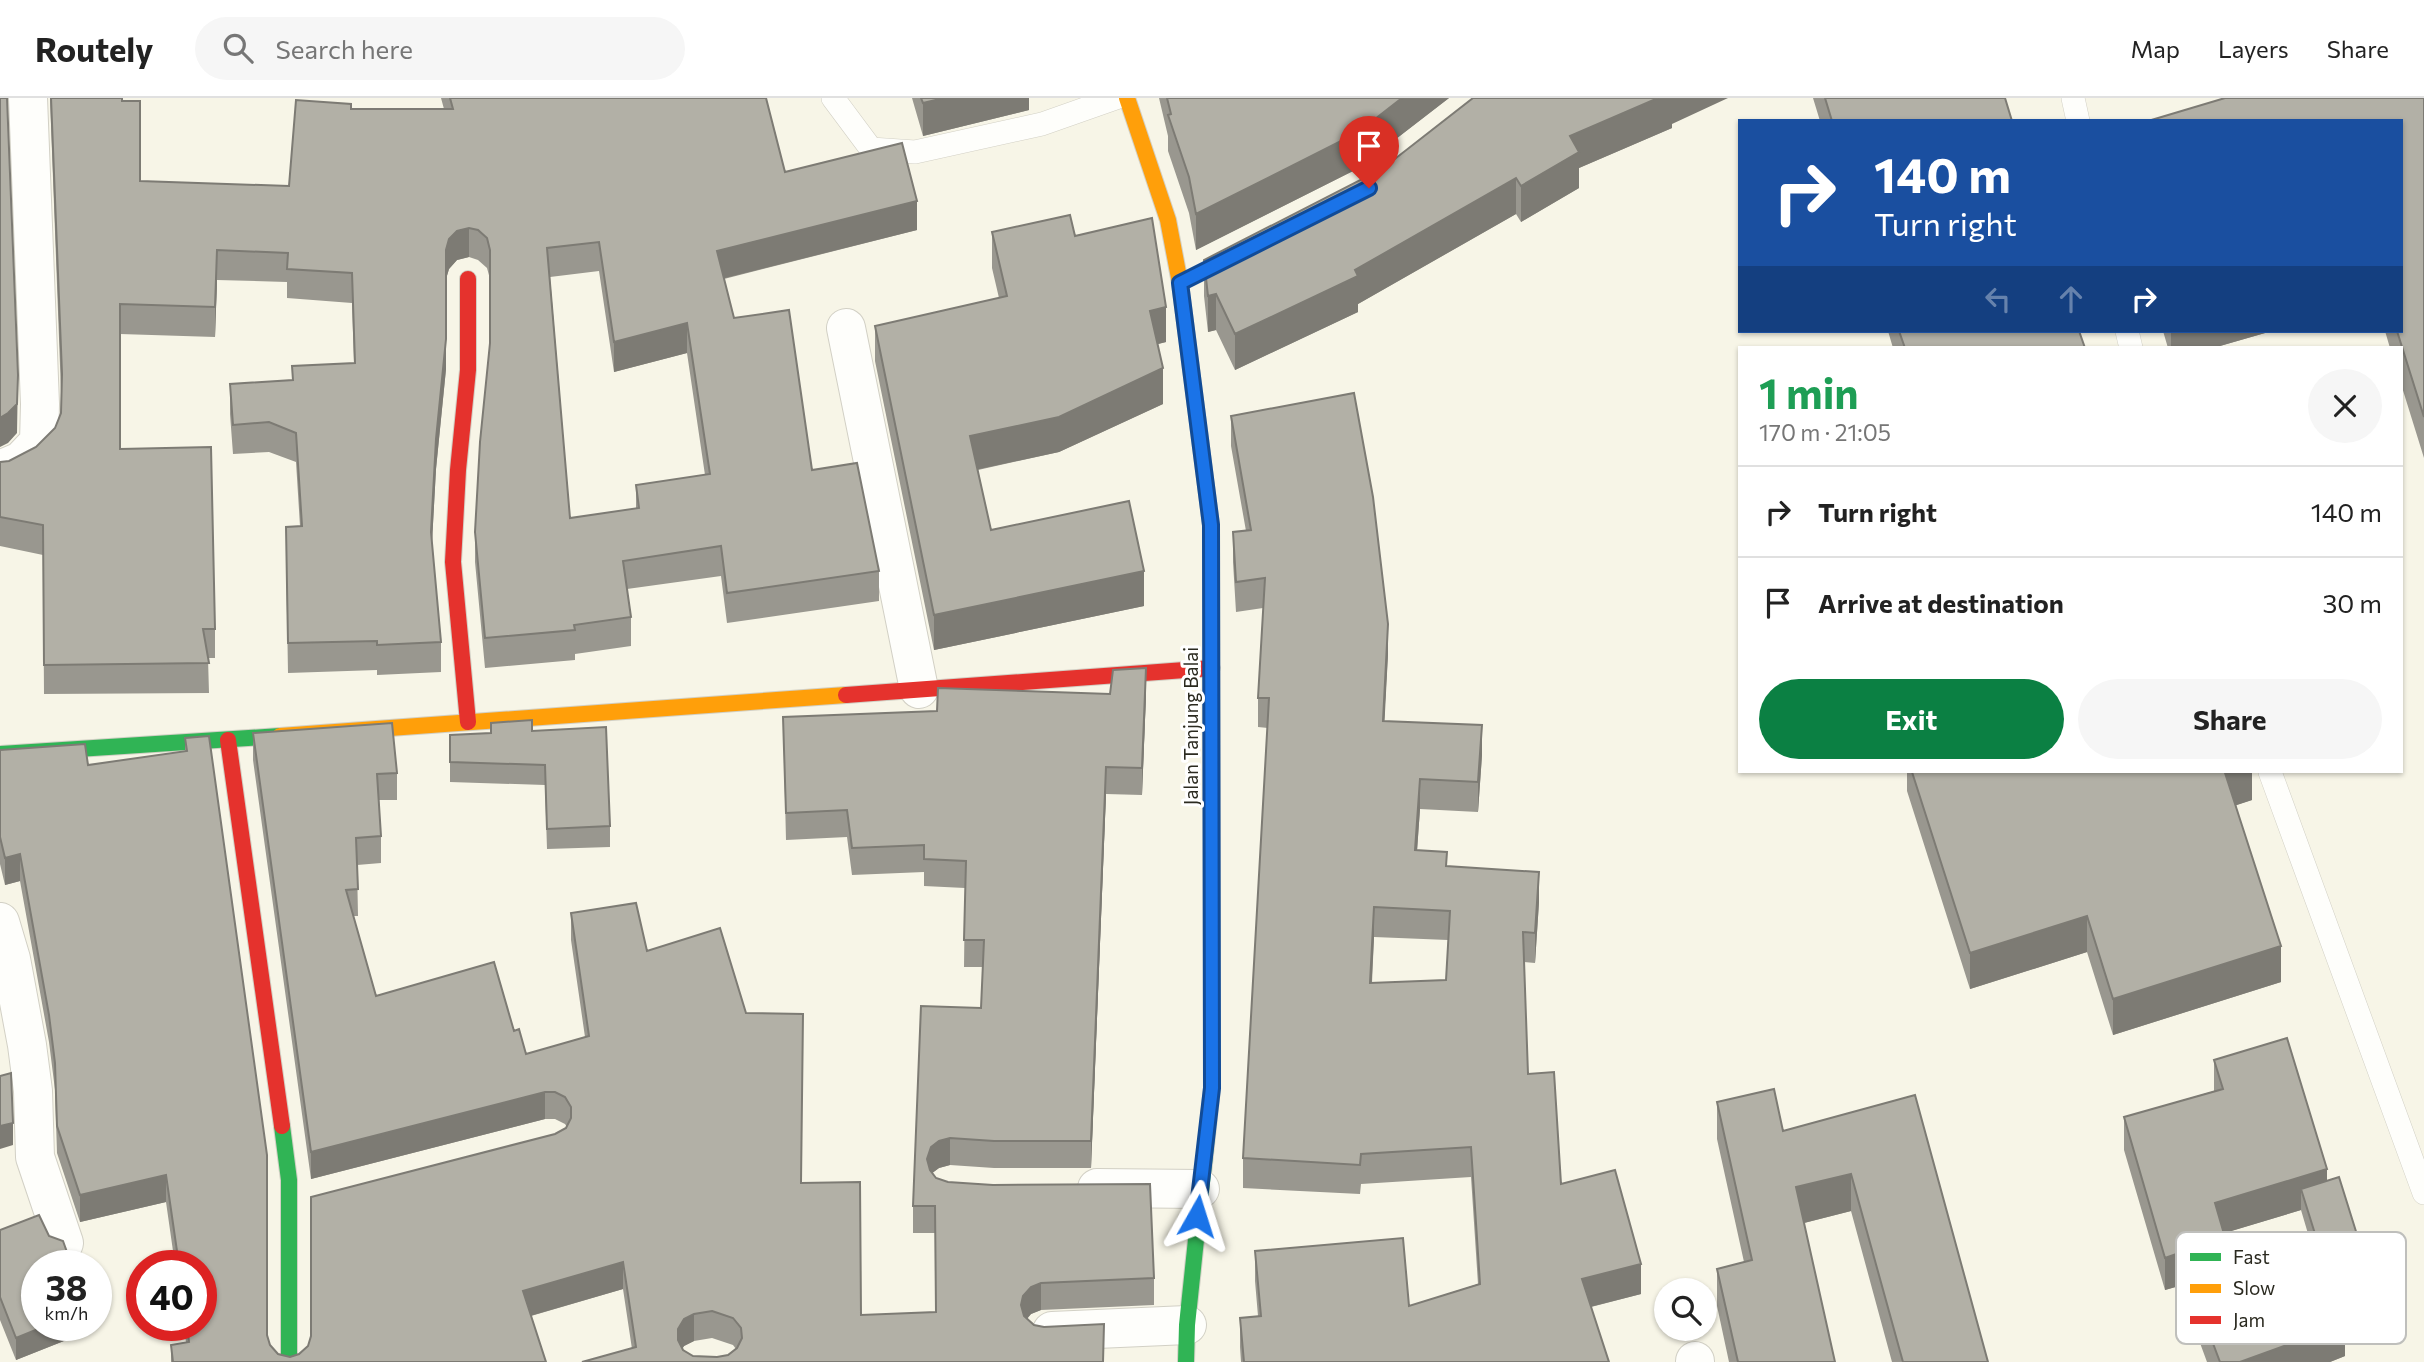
<!DOCTYPE html>
<meta charset="utf-8">
<style>
:root{--surface:#fff;--page:#f6f6f6;--text:#222;--muted:#767676;--line:#e0e0e0;--accent:#0b8043}
body{margin:0;font-family:Commissioner,sans-serif;background:var(--page);color:var(--text);height:100vh;display:flex;flex-direction:column;font-size:26px;white-space:nowrap}
*{box-sizing:border-box;margin:0}
p{font-size:23px;color:var(--muted)}
.icon{flex:none;width:38px;height:38px;fill:none;stroke:currentColor;stroke-width:2;stroke-linecap:round;stroke-linejoin:round}
.map{position:relative;flex:1;overflow:hidden}
.drawer{position:absolute;left:1738px;top:248px;width:665px;height:427px;display:flex;flex-direction:column;background:var(--surface);border-radius:0px;box-shadow:0 2px 5px #0004}
.drawer>*{flex:none}
.hud{position:absolute;left:1738px;top:21px;width:665px;height:214px;border-radius:0px;box-shadow:0 2px 5px #0004;background:#1a4fa0;color:#fff;overflow:hidden}
.controls{position:absolute;left:1654px;top:1180px;display:grid;gap:14px}
.controls a{display:grid;place-items:center;width:63px;height:63px;border-radius:50%;background:var(--surface);box-shadow:0 2px 5px #0004;font-size:35px}
.speed{position:absolute;left:21px;top:1152px;display:flex;gap:14px;font-size:35px;font-weight:700;text-align:center}
.speed>*{display:grid;place-content:center;width:91px;height:91px;border-radius:50%;background:var(--surface);box-shadow:0 2px 5px #0004;line-height:1}
.speed small{font-size:18px;font-weight:400}
.speed .limit{border:10px solid #d22;background:#fff;color:#111}
.pin{position:absolute;display:grid;place-items:center;width:60px;height:60px;color:#fff;margin:-72px -30px;border-radius:50% 50% 50% 0;rotate:-45deg;box-shadow:0 0 7px #0007}
.pin .icon{rotate:45deg}
.me{position:absolute;width:77px;margin:-38px;rotate:6deg;stroke-linejoin:round;filter:drop-shadow(0 0 5px #0008)}
.turn{display:flex;align-items:center;gap:24px;height:147px;padding:0 21px;font-size:32px}
.turn .icon{width:91px;height:91px;stroke-width:2.5}
.turn b{display:block;font-size:49px;line-height:60px}
.lanes{display:flex;align-items:center;height:66px;padding:0 21px;background:#0003;justify-content:center;gap:35px;direction:ltr}
.lanes .off{opacity:.35}
.round{display:grid;place-items:center;flex:none;width:74px;height:74px;border-radius:37px;background:var(--page)}
.head{display:flex;align-items:center;justify-content:space-between;height:119px;padding:0 21px}
h1{font-size:42px;font-weight:700;line-height:52px;color:#1e9e55}
.button{display:flex;gap:14px;margin-top:auto;padding:14px 21px}
.button a{flex:1;height:80px;border-radius:42px;background:var(--accent);color:#fff;font-size:28px;font-weight:700;line-height:80px;text-align:center}
.button a+a{background:var(--page);color:var(--text)}
ul{padding:0;list-style:none}
li{display:flex;align-items:center;gap:21px;height:91px;padding:0 21px;border-top:2px solid var(--line)}
li div{flex:1}
li b{display:block;font-size:26px}
li em{font-style:normal}
header{display:flex;align-items:center;gap:42px;box-sizing:border-box;height:98px;padding:0 35px;background:var(--surface);border-bottom:2px solid var(--line)}
header strong{font-size:33px}
nav{display:flex;gap:38px;margin-inline-start:auto;font-size:24px}
.search{width:490px;height:63px;background:var(--page);display:flex;align-items:center;gap:18px;box-sizing:border-box;padding:0 24px;border-radius:38px;color:var(--muted);font-size:26px}
.map>svg:first-child{display:block}
</style>
<header>
<strong>Routely</strong>
<div class="search"><svg class="icon" aria-label="search" viewBox="0 0 24 24"><circle cx="10" cy="10" r="6"/><path d="M15 15l6 6"/></svg>Search here</div>
<nav><a>Map</a><a>Layers</a><a>Share</a></nav>
</header>
<div class="map">
<svg width="2424" height="1264" viewBox="0 0 2424 1264">
<rect width="100%" height="100%" fill="#f7f5e7"/>
<g fill="none" stroke-linecap="round" stroke-linejoin="round">
<g stroke="#d2d0c5" stroke-width="24">
<path id="lane" d="M833,0L871,51L915,54L1042,26L1116,0
M2073,0L2078,23
M2127,233L2131,250
M2270,674L2424,1095"/>
</g>
<g stroke="#d2d0c5" stroke-width="40">
<path id="street" d="M846,230L919,591
M0,372L21,363L39,344L40,306L28,0
M0,824L11,861L27,947L33,993L35,1059L64,1145
M1097,1090L1200,1091
M1052,1233L1187,1227
M1695,1263V1264"/>
</g>
<g stroke="#d2d0c5" stroke-width="18">
<path id="fast" d="M0,656L280,638
M282,1028L289,1082V1264
M1186,1264L1187,1227L1212,990V863"/>
</g>
<g stroke="#d2d0c5" stroke-width="18">
<path id="slow" d="M1127,0L1168,122L1180,185L1206,388
M280,638L846,597"/>
</g>
<g stroke="#d2d0c5" stroke-width="18">
<path id="jam" d="M468,181V272L458,372L453,464L468,624
M1206,388L1211,427L1212,863
M846,597L1212,570
M228,642L282,1028"/>
</g>
<use href="#lane" stroke="#fefefb" stroke-width="23"/>
<use href="#street" stroke="#fefefb" stroke-width="38"/>
<use href="#fast" stroke="#30b455" stroke-width="16"/>
<use href="#slow" stroke="#ff9f0a" stroke-width="16"/>
<use href="#jam" stroke="#e5322d" stroke-width="16"/>
</g>
<path fill="#99978f" fill-rule="evenodd" d="M50,0H122L140,83L289,88L351,11H444L441,0H766L785,74L917,132L724,181L734,220L812,372L879,473V503L727,525L721,478L627,491L631,519V548L575,556V562L485,570L475,464V434L490,245V181L487,170L478,162L469,159L457,162L449,171L446,181V271L436,371L432,444L441,544V574L377,577V572L288,575L286,458L300,428L296,364L269,354L233,356L230,316V286L292,282V268L354,265L352,205L287,200V184L217,182L215,239L120,236V351L215,531V560H208L209,595L44,596L43,457L0,448V364L9,363L36,349L55,330L61,315V294ZM599,173L614,274L687,255L705,377L636,387V411L570,420L550,179Z
M912,0H1029V12L923,38Z
M1159,0H1449L1357,71L1196,152L1189,115L1168,53V38Z
M1813,0H2005L2012,23H1820Z
M2424,0V360L2401,286V250H2390L2385,233H2401Z
M1672,26V30L1579,70V90L1521,124L1516,116L1358,206V214L1235,272L1216,232L1208,234L1204,198V162L1382,71Z
M992,134L1075,138L1166,244L1158,246L1163,306L1059,354L978,372L991,432L1144,508L934,552L875,263V228L999,200L992,170Z
M1888,233H2079L2085,250H1893Z
M2163,233H2272L2213,250H2168Z
M1231,318L1388,556L1384,623L1482,657L1478,714L1420,711L1417,752L1447,769L1539,804L1535,865L1524,864L1528,976L1561,1086L1641,1196L1591,1209L1609,1264H1241L1240,1249V1220L1258,1218L1255,1183V1153L1409,1208L1478,1186L1471,1079L1361,1086L1360,1096L1243,1090V1060L1268,630L1258,629V600L1263,510L1236,514L1233,464V434L1246,433L1231,348ZM1374,839L1448,842L1446,882L1372,885Z
M1110,596L1146,597L1142,697L1106,696L1091,1070H994L950,1067L939,1070L932,1075L936,1080L1154,1180V1207L1041,1212L1031,1216L1027,1221L1034,1227L1103,1264H582L632,1251L623,1191L531,1218L546,1264H171V1247L186,1244L183,1227H201V1167H175L166,1104L80,1124L57,1055L55,992L49,944L20,783L5,787L0,766V652L88,667L185,654V640L267,1237L270,1247L278,1256L290,1259L299,1256L555,1036L567,1029L565,1026L555,1021H545L311,1081L253,662V635L397,675V702H379L381,738V765L357,767L358,818H353L376,898L514,933L526,956L585,939L571,842V815L647,853L746,915L801,1085L861,1217L936,1214L935,1135H913V1108L981,910L983,869H964L965,790L924,788V774L852,777L847,739L786,742L783,619L937,613ZM712,1240L733,1247L736,1251L728,1257L717,1259L693,1258L682,1251L684,1248L694,1243Z
M532,633L610,728V749L547,751L545,687L450,684V637Z
M1907,674H2252V702L2236,707L2281,884L2113,937L2087,854L1970,891L1907,693Z
M2214,962L2327,1083L2359,1166L2327,1176L2345,1258L2330,1264H2207L2179,1188L2165,1192L2124,1052V1019L2214,993ZM2301,1112L2314,1156L2238,1184L2224,1135Z
M1915,997L1988,1264H1892L1851,1113L1804,1125L1835,1264H1729L1717,1208V1171L1744,1164L1717,1041V1004L1783,1033Z
M0,1132L49,1138L68,1167H37L79,1227V1237L16,1262L0,1222Z"/>
<path fill="#7d7b74" d="M944,0H1029V12L923,38V5Z
M1402,0H1449L1357,71L1196,152V116Z
M1658,0H1728L1672,26V30L1579,70V90L1521,124V88L1570,38Z
M1516,80V116L1358,206V214L1235,272V236L1355,172Z
M917,103V132L717,182V153Z
M469,130V159L457,162L449,171L446,181V152L449,141L457,133Z
M217,152V182L215,239V209Z
M1216,196V232L1208,234V198Z
M1166,209V244L1150,248V213Z
M687,225V255L614,274V244Z
M2171,233H2272L2213,250H2171Z
M446,241V271L436,371L431,463V434L436,341Z
M1163,270V306L1059,354L970,373V338Z
M18,277L17,335L8,345L0,349V320Z
M1144,473V508L934,552V517Z
M1388,526V556L1383,653V623Z
M1146,570V597L1142,697V670Z
M1482,627V657L1478,714V684Z
M1106,669V696L1091,1070V1043Z
M2228,674H2252V702L2225,711V675Z
M1420,681V711L1415,782V752Z
M20,756V783L5,787V760Z
M1539,774V804L1535,865V835Z
M1374,809V839L1370,915V885Z
M2087,818V854L1970,891V855Z
M2281,848V884L2113,937V901Z
M545,994V1021L311,1081V1054Z
M13,1025V1047L0,1051V1028Z
M950,1040V1067L939,1070L931,1076L927,1061L931,1049L939,1043Z
M2327,1071V1104L2301,1091V1112L2215,1138V1105Z
M1851,1076V1113L1796,1127V1089Z
M166,1077V1104L80,1124V1097Z
M2359,1143V1166L2321,1178V1155Z
M2179,1155V1188L2165,1192V1160Z
M68,1157V1167H58V1161Z
M623,1164V1191L523,1220V1193Z
M1641,1166V1196L1582,1211V1181Z
M1041,1185V1212L1031,1216L1023,1225L1021,1207L1023,1198L1031,1189Z
M694,1216V1243L684,1248L678,1258V1231L684,1221Z
M2345,1226V1258L2330,1264H2240Z
M48,1227H79V1237L16,1262V1240Z"/>
<path fill="#b2b0a6" stroke="#7d7b74" stroke-width="2" fill-rule="evenodd" d="M0,0H7L18,277L17,306L8,315L0,320Z
M51,0H122V3H140V83L289,88L296,2L351,6V11H453L450,0H766L785,74L902,45L917,103L717,153L734,220L789,212L812,372L857,365L879,473L727,495L721,448L623,463L631,519L574,527L575,532L485,540L475,434L480,344L490,245V152L487,140L478,132L469,130L457,133L449,141L446,152V241L436,341L431,434L441,544L377,547V543L288,545L286,429L302,428L296,335L269,324L233,327L230,286L293,282L292,268L355,265L352,175L287,171L288,155L217,152L215,209L120,206V351L211,349L215,531H203L209,565L44,567L43,427L0,419V364L9,363L36,349L55,330L61,315L62,276ZM599,144L614,244L687,225L710,376L636,387L639,410L570,420L547,150Z
M921,0H944L923,5Z
M1167,0H1402L1357,35L1196,116L1189,79L1168,17L1171,16Z
M1473,0H1658L1570,38L1579,54L1521,88L1516,80L1355,172L1358,178L1235,236L1216,196L1208,198L1204,162L1382,71Z
M1825,0H2005L2012,23H1832Z
M2225,0H2424V319L2397,233H2401V23H2148Z
M1070,117L1075,138L1152,120L1166,209L1150,213L1163,270L1059,319L970,338L991,432L1129,403L1144,473L934,517L875,228L1007,198L992,134Z
M1899,233H2079L2085,250H1905Z
M1354,295L1373,399L1388,526L1383,623L1482,627L1478,684L1420,681L1415,752L1447,754L1446,768L1539,774L1535,835L1523,834L1528,976L1554,974L1561,1086L1615,1072L1641,1166L1582,1181L1609,1264H1244L1240,1220L1261,1218L1255,1153L1403,1140L1409,1208L1480,1186L1471,1049L1361,1056L1360,1067L1243,1060L1269,600H1258L1265,480L1236,484L1233,434L1251,432L1231,318ZM1374,809L1450,813L1446,882L1370,885Z
M1146,570L1142,670L1106,669L1091,1043H994L950,1040L939,1043L931,1049L927,1061L930,1072L936,1080L948,1084L993,1087L1150,1086L1154,1180L1041,1185L1031,1189L1023,1198L1021,1207L1024,1218L1034,1227L1044,1229L1104,1226L1103,1264H582L636,1249L623,1164L523,1193L546,1264H173L171,1247L189,1244L187,1227H201V1167H179L166,1077L80,1097L57,1028L55,965L49,917L20,756L5,760L0,739V652L85,646L88,667L187,653L185,640L209,638L267,1057V1237L270,1247L278,1256L290,1259L299,1256L308,1248L311,1238V1099L555,1036L566,1030L571,1020V1009L565,999L555,994H545L311,1054L253,635L392,625L397,675L377,676L381,738L356,740L358,791L346,792L376,898L494,864L514,933L519,931L526,956L589,938L571,815L636,805L647,853L720,830L746,915L803,916L801,1085L860,1084L861,1217L936,1214L935,1108H913L921,908L981,910L984,842H964L966,763L924,761V747L852,750L847,712L786,715L783,619L937,613L938,590L1110,596L1113,572ZM712,1213L733,1220L741,1230L742,1240L737,1250L728,1257L717,1259L693,1258L683,1252L678,1242V1231L684,1221L694,1216Z
M532,622V633L606,629L610,728L547,731L545,667L450,664V637L491,635V625Z
M1912,674H2228L2225,675L2281,848L2113,901L2087,818L1970,855Z
M2287,940L2327,1071L2215,1105L2238,1184L2320,1154L2345,1226L2240,1264H2220L2179,1155L2165,1160L2124,1019L2223,991L2214,962Z
M11,975L13,1025L0,1028V978Z
M1774,991L1783,1033L1915,997L1988,1264H1903L1851,1076L1796,1089L1835,1264H1738L1717,1171L1752,1162L1717,1004Z
M2339,1079L2359,1143L2321,1155L2301,1091Z
M39,1117L49,1138L63,1143L68,1157L58,1161L61,1167H37V1227H48L16,1240L0,1199V1132Z"/>
<g fill="none" stroke-linecap="round" stroke-linejoin="round">
<g stroke="#114b97" stroke-width="18">
<path id="route" d="M1197,1118L1212,990L1211,427L1180,185L1369,90"/>
</g>
<use href="#route" stroke="#1a73e8" stroke-width="12"/>
</g>
<g text-anchor="middle" stroke-width="6" stroke-linejoin="round" paint-order="stroke">
<g font-size="19" fill="#2b2a20" stroke="#fff">
<text transform="translate(1191 628) rotate(-90)" y="7">Jalan Tanjung Balai</text>
</g>
</g>
<rect x="2176" y="1134" width="230" height="112" rx="10" fill="#fff" stroke="#bfbfbc" stroke-width="2"/>
<rect x="2190" y="1155" width="31" height="8" fill="#30b455"/>
<rect x="2190" y="1186" width="31" height="9" fill="#ff9f0a"/>
<rect x="2190" y="1218" width="31" height="8" fill="#e5322d"/>
<g font-size="19" fill="#2b2a20">
<text x="2233" y="1166">Fast</text>
<text x="2233" y="1197">Slow</text>
<text x="2233" y="1229">Jam</text>
</g>
</svg>
<div class="controls">
<a><svg class="icon" aria-label="search" viewBox="0 0 24 24"><circle cx="10" cy="10" r="6"/><path d="M15 15l6 6"/></svg></a>
</div>
<div class="speed"><div>38<small>km/h</small></div><div class="limit">40</div></div>
<div class="pin" style="left:1369px;top:90px;background:#d93025"><svg class="icon" aria-label="arrive" viewBox="0 0 24 24"><path d="M6 21V4h12l-3 4 3 4H6"/></svg></div>
<svg class="me" style="left:1197px;top:1118px" viewBox="-20 -20 40 40"><path d="M0-17L14 15 0 8-14 15z" fill="#1a73e8" stroke="#fff" stroke-width="4"/></svg>
<div class="hud">
<div class="turn"><svg class="icon" aria-label="right" viewBox="0 0 24 24"><path d="M7 20v-9h11M14 6l5 5-5 5"/></svg><div><b>140 m</b>Turn right</div></div>
<div class="lanes"><svg class="icon off" aria-label="left" viewBox="0 0 24 24"><path d="M17 20v-9H6M10 6l-5 5 5 5"/></svg><svg class="icon off" aria-label="ahead" viewBox="0 0 24 24"><path d="M12 20V5M6 11l6-6 6 6"/></svg><svg class="icon" aria-label="right" viewBox="0 0 24 24"><path d="M7 20v-9h11M14 6l5 5-5 5"/></svg></div>
</div>
<section class="drawer">
<div class="head"><div><h1>1 min</h1><p>170 m · 21:05</p></div><a class="round"><svg class="icon" aria-label="close" viewBox="0 0 24 24"><path d="M6 6l12 12M18 6L6 18"/></svg></a></div>
<ul>
<li><svg class="icon" aria-label="right" viewBox="0 0 24 24"><path d="M7 20v-9h11M14 6l5 5-5 5"/></svg><div><b>Turn right</b></div><em>140 m</em></li>
<li><svg class="icon" aria-label="arrive" viewBox="0 0 24 24"><path d="M6 21V4h12l-3 4 3 4H6"/></svg><div><b>Arrive at destination</b></div><em>30 m</em></li>
</ul>
<div class="button"><a>Exit</a><a>Share</a></div>
</section>
</div>
